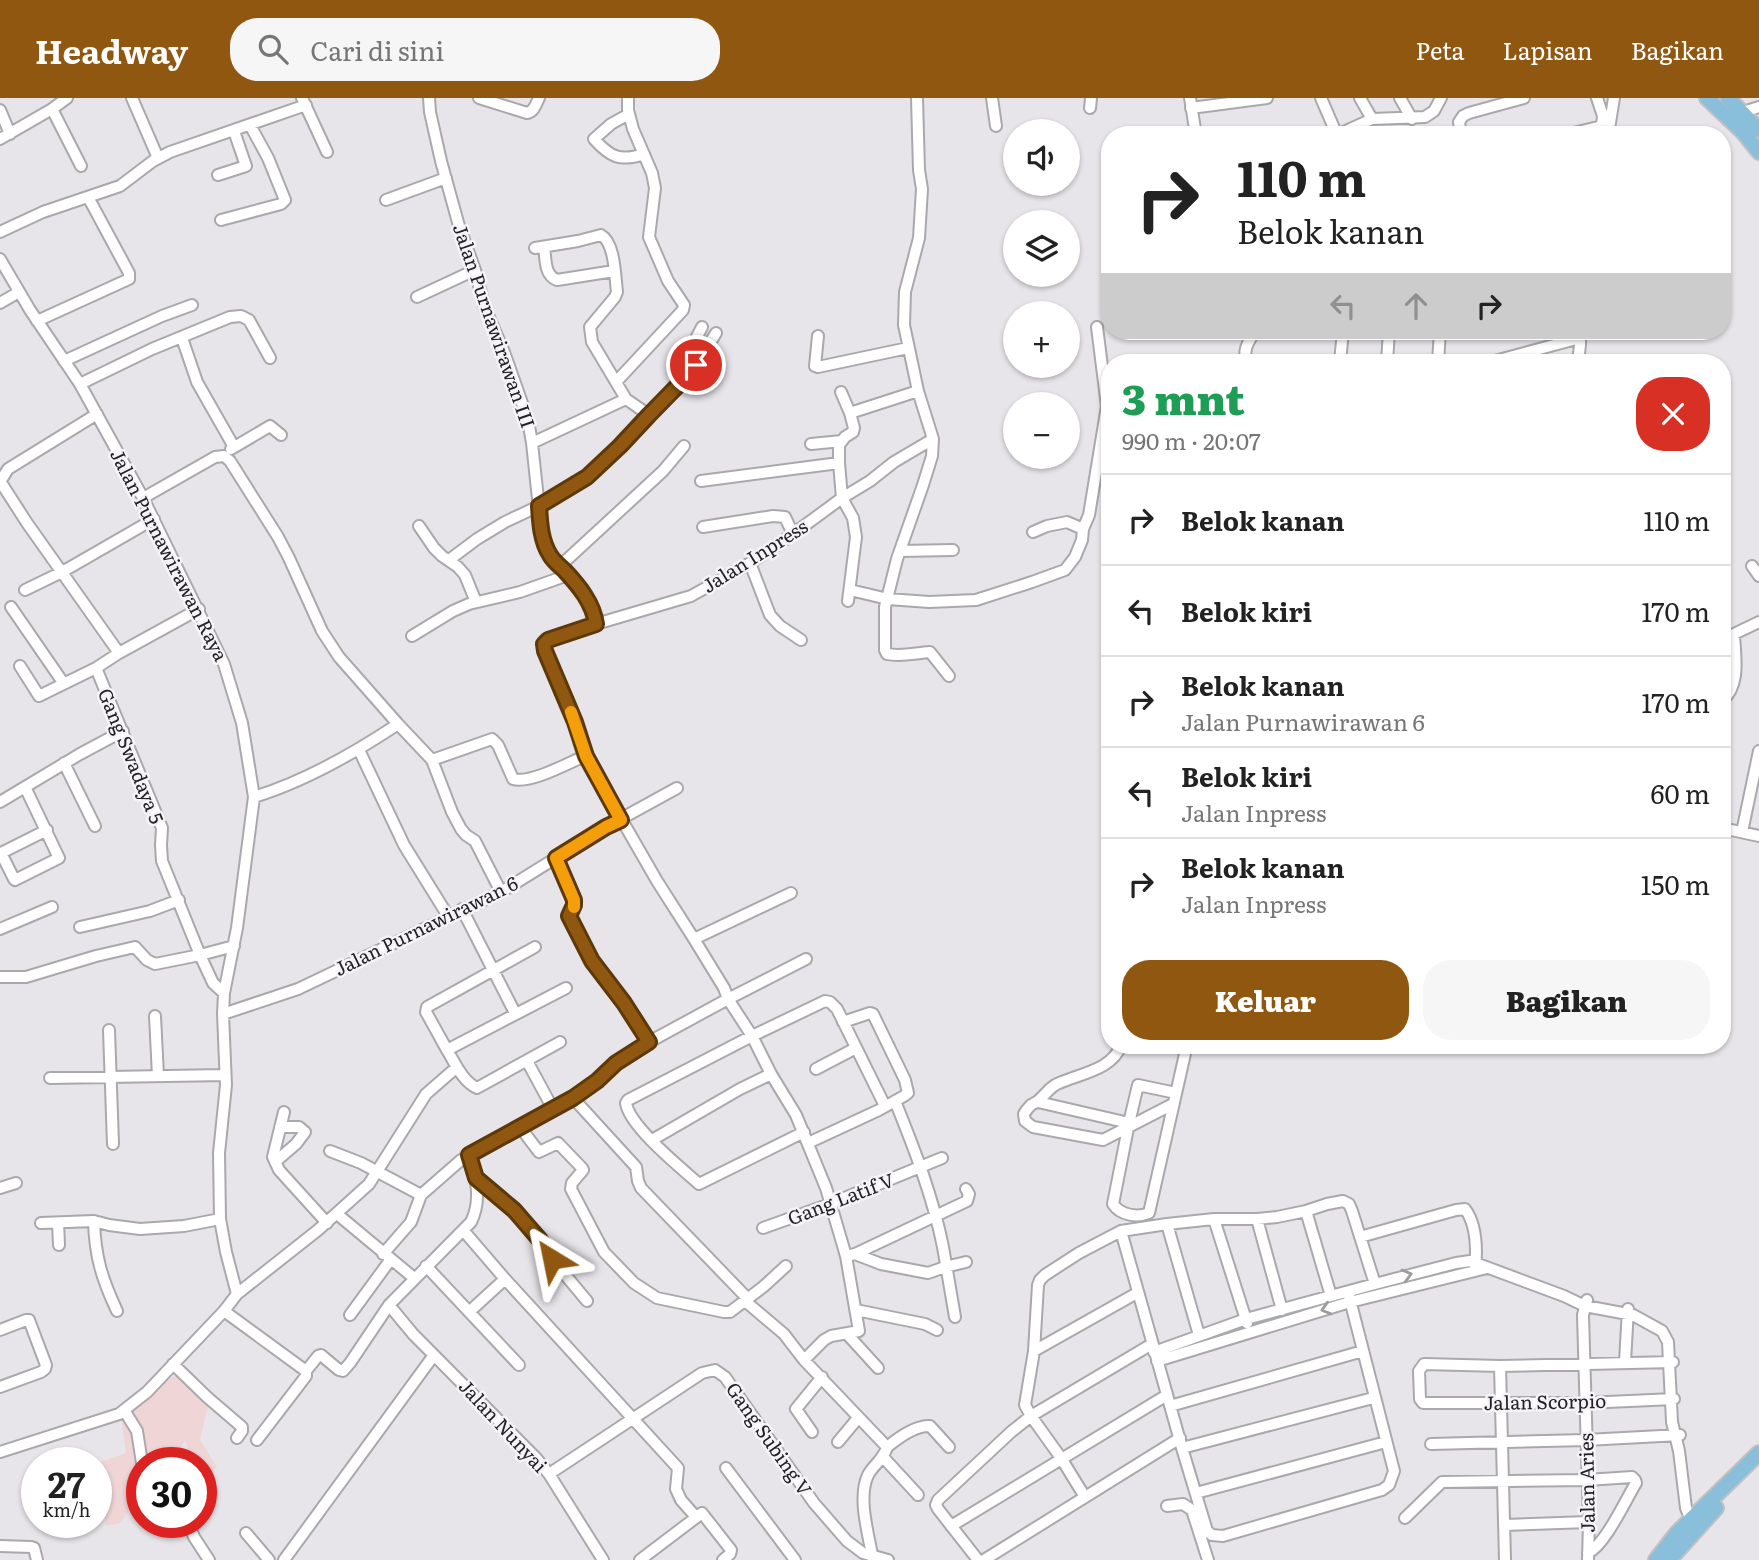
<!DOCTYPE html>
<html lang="id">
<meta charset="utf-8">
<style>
:root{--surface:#fff;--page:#f6f6f6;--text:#222;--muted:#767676;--line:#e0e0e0;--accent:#8f570f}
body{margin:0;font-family:Literata,serif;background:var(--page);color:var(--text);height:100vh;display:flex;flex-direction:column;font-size:26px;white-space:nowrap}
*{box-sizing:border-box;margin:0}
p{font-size:23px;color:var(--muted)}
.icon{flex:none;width:38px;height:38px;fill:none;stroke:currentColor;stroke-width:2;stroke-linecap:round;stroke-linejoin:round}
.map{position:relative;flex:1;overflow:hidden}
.details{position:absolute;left:1101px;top:256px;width:630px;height:700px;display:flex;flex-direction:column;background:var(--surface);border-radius:28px;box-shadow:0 2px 5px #0004}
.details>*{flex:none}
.top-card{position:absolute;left:1101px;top:28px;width:630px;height:214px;border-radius:28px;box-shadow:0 2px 5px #0004;background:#fff;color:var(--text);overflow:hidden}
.controls{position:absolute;left:1003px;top:21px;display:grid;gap:14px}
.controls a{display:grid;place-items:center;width:77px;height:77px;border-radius:50%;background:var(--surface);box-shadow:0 2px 5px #0004;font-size:35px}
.speed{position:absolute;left:21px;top:1349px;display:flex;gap:14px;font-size:35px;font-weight:700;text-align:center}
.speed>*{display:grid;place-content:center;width:91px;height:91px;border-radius:50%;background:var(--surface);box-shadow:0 2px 5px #0004;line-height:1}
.speed small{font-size:18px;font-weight:400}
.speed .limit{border:10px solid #d22;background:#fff;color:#111}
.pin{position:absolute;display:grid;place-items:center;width:60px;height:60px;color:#fff;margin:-30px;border:4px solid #fff;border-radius:50%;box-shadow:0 2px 7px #0007}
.me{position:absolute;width:77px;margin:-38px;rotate:325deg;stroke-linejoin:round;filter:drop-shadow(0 0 5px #0008)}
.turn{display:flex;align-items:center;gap:24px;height:147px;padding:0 21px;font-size:32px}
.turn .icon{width:91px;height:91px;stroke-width:2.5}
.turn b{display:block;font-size:49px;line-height:60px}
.lanes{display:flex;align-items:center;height:66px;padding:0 21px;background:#0003;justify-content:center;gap:35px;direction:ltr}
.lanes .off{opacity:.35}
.round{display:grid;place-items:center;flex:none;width:74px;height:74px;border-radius:28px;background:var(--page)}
.headline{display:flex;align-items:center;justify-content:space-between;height:119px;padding:0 21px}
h1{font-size:42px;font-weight:800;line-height:52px;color:#1e9e55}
.action{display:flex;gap:14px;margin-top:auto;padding:14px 21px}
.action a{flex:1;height:80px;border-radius:28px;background:var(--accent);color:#fff;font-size:28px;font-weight:800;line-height:80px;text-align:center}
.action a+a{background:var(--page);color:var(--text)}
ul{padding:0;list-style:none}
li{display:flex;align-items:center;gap:21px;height:91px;padding:0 21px;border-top:2px solid var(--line)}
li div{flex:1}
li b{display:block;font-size:26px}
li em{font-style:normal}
header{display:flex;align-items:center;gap:42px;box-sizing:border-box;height:98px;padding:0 35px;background:var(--accent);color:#fff}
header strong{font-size:33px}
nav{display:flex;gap:38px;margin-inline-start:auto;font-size:24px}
.search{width:490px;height:63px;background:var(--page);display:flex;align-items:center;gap:18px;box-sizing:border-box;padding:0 24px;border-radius:28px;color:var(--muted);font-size:26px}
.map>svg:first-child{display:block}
</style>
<header>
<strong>Headway</strong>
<div class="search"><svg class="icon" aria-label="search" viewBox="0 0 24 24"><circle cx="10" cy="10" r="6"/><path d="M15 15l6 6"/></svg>Cari di sini</div>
<nav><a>Peta</a><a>Lapisan</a><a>Bagikan</a></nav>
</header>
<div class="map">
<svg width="1759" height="1462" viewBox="0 0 1759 1462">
<rect width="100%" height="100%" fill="#e8e5ea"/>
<path fill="#f0d5d7" d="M181,1275L209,1304L200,1342L217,1369L201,1384V1365H192L185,1342L173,1365H142V1400L137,1402L120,1425L106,1428L98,1365L126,1355L121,1319L159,1286Z"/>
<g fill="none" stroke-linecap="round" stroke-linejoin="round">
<g stroke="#aaa8ac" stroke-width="14">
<path id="minor" d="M132,0L158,60
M302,0L327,54
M429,0L430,14L441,63L459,128L475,172L485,210L504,254L528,322L532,345L542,438C552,474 591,486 596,526
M479,0L527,15C534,14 536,6 539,0
M917,0L919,72L922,91L919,140L905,194L904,227L918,293L933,341L932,358L923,387L897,461L885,509V552L887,556C902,559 915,555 930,554L949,578
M992,0L996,28
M1190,0L1196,37
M1321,0L1337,37
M1360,0L1372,21
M1400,0L1412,21
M1090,10L1091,0
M1191,10L1267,0
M52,11L81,68
M0,12L10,36
M1743,14L1759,9
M629,16L611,26L594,41C610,59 620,64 644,56
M1337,37L1372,21L1425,19L1434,13L1441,0
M1461,37L1459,24L1463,18L1469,15L1524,0
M1565,37L1598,29L1602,27L1603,18L1597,0
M1608,37L1614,0
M0,41L52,11L67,0
M218,77L246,68L234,33
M386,102L446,80
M221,122L281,106L285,102L268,60L250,27
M0,134L43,114L120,88L153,63L170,54L306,7
M544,149C546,161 544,177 557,182L614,173
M535,150L578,143L601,137C615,145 615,178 617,194L615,199L590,229L592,244L626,301L649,317
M0,161L30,212L80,286L143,400L224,566L242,625L254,699L237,830L224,895L223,916L226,987L219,1055L220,1121L226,1154L237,1196L224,1213L147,1294L119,1316L0,1354
M417,199L475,172
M0,205L19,194
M37,223L129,181V175L88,99
M818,238L815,268L818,269L908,250
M182,240L197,284L234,349
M64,263L162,218L192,207
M1247,264C1242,252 1249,243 1255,233
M1340,264L1343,233
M1387,264L1389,233
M1438,264L1440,233
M1491,264L1580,240
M1578,264L1580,247V236
M696,267L688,256L702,229
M616,284L683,212L684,207L668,183L649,139L655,90L652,75L633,31L628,12V0
M80,286L152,251L230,219L241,218L249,222L270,260
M841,294L850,315L854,330L853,334L845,339L839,347V365L842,400L853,420L856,439L848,503
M850,315L918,293
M532,345L626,301
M811,346L842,343
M231,351L270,328L281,337
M0,383L27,425L119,555
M701,383L839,365
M0,384L8,371L97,316
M143,400L215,359L224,358L230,363L278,439L289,460L322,533L339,559L398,626L432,662L452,714L461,731L466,737L475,743L501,794
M419,428L434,450L442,458L458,469L465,477L476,504
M703,429L773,418L785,419L793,436
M1033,434L1047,428L1067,424L1083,431
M900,453L953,452
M449,462L477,441L505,424L539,408L587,379L620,348L649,317L694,271L716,235
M750,465L770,517L780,528L801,542
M560,468L663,373L684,348
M1752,468L1759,478
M25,492L62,474L154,421
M850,492L888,501L929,504L976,502L1032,484L1065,472L1075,459L1082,442L1083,431L1089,417L1107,308L1097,229
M11,509L62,583L65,585
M199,511L119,555L96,570L162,730L161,747L162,763L200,857L234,848
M412,538L453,513L469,506L520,494L568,477
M20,568L39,598L96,570
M1722,603C1741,587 1735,559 1734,536L1759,524
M359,652L404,747L448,818
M432,662L492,641L498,647L513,681C531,686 568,665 585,658
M64,665L95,728
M25,689L58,758L59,760L15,782L14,781L1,755L47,732
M254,699C306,683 353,656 398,626
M0,704L80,656L123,633
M1722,730L1759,738
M1742,734L1759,653
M556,760L574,801V807L570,820L592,863L624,905L649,944
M462,811L515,915
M80,829L150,813L179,802
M0,831L52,809
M694,841L791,795
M0,879H26L96,858L135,849L147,862L155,866L200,857L213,885L224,895
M223,916L298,891L501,794L606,729L677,690
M155,918L158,978
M109,932L113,1046
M560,944L477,990C463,984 455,965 447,952L566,890
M1121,947C1113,972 1078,976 1057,986C1049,990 1046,996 1040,1001C1038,1004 1034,1005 1031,1007C1030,1008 1025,1014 1024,1016L1025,1023L1033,1029L1103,1042L1173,1006
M447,952L426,914L427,909L535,849
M527,963L553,1011
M816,971L856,950
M50,980L225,977
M573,1000L636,1069L638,1083L641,1090L748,1201
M895,1003C914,1050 933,1099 943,1149C947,1172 951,1195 955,1219
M1038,1004L1129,1025L1113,1106C1120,1117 1137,1120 1149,1115L1187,947
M284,1014L273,1059L279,1072L327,1125
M1129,1025L1138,987L1176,995
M520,1029L539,1054L558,1045L582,1070L583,1072L572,1085L571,1091L604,1154L634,1185L657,1200L724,1214H730L763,1189L786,1168
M804,1034L699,1086C681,1070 629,1028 626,1005L628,1002L752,938L825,903L830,904L837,911L885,1008
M652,1042L740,991L771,976
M808,1045L879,1012L904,998L908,995L905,982L873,916L870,915L843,924
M330,1053L361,1065L421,1097
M275,1064L296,1046L305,1034L299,1029H280
M476,1080L514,1112L540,1142L552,1161L587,1203
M0,1090L16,1085
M1306,1113L1331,1198
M337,1116L414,1180
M1214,1121L1247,1225
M1257,1121L1282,1212
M94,1123C95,1159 102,1181 117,1213
M41,1125L94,1123L109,1127L140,1131L184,1128L220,1121
M58,1125L59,1147
M1167,1126L1199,1237
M763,1130L830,1106L942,1060
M463,1132L505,1181L678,1370L676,1391L681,1402L696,1419
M1121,1133L1182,1350L1207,1433L1212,1437L1223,1438L1382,1392L1389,1387L1394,1373L1348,1194
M1360,1139L1456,1112L1465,1111C1477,1127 1477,1152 1475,1172
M383,1156L411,1124L421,1097L461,1062L573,1000L597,983L616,965L649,944L728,901L806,861
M855,1156L881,1166L928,1175L945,1169L966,1164
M846,1158L855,1156L967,1103L969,1096L966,1091
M426,1168L519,1267
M237,1196L318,1132L369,1086L426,996L457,969
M1587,1202L1583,1217L1589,1424L1588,1462
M745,1203L784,1236L804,1262L887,1349C884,1361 874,1366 868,1377C857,1400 869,1438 873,1462
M389,1207L413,1236L536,1360L549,1376L603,1462
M856,1212L925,1226L937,1232
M224,1213L306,1273
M469,1214L505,1181
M350,1217L391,1161
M0,1232L26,1222H29L46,1267L45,1271L41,1274L0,1289
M847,1236L878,1270
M1034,1253L1137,1195
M1154,1254L1246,1221L1375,1186L1456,1165L1470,1163L1564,1198L1585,1208L1633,1217L1662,1233L1668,1244L1672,1324L1679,1353L1686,1410L1691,1422
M804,1262L824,1242L831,1238L859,1233L846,1158L826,1090L796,1017L771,976L752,938L728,901L724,890L694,841L657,783L585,658L575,624L545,553L544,546L548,542L596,526L691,498L750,465L793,436L842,400L870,383L894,364L933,341
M1157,1263L1350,1204L1487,1170
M1625,1264L1628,1211
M1673,1264L1500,1268L1424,1266L1419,1273L1420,1301L1423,1305H1585L1674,1301
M173,1266L207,1299L242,1329V1333L237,1340
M1500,1268L1505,1462
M1170,1308L1363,1253
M124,1312L137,1333L142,1365
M812,1334L796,1311L822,1279
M257,1342L306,1278V1273L318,1258L321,1257L339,1272L343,1273L350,1265L389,1207L471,1124C482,1102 476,1079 469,1057
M838,1344L858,1320
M1431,1346L1586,1342L1680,1337
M887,1349C898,1340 916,1327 930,1328L949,1349
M1182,1350L1373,1300
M883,1359L918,1397
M726,1370L795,1462
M549,1376L702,1275L715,1272L725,1279L814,1405L847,1443L863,1455L888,1462
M1196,1395L1386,1344
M1085,1399L1061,1360L1031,1318L1025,1307L1034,1253L1038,1187L1040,1182L1045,1177L1079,1155L1121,1133L1167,1126L1214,1121H1257L1277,1119L1306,1113L1327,1106L1343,1103L1349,1106L1352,1113L1375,1186
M1167,1408L1183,1406L1192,1412L1208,1462
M1405,1420L1442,1384L1587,1382L1632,1379L1635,1382L1636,1385C1625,1403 1605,1447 1588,1455
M188,1424L194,1439L209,1462
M1505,1427L1589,1424
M951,1428L1167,1297
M246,1435L269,1462
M0,1448L31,1449L34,1450L37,1462
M284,1462L434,1257
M640,1462L702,1415L731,1452L730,1456L723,1462
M978,1462L938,1411L936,1407L938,1402L1011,1334L1031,1318L1152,1246
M984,1462L1180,1340"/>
</g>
<g stroke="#c1c1c2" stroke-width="18">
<path id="major" d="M1707,0L1743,34L1759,54
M1728,0L1759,32
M1656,1462L1677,1435L1759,1355
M1669,1462L1716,1410"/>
</g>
<use href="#minor" stroke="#fff" stroke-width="10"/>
<use href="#major" stroke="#89bfda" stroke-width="14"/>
</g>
<defs><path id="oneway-chevron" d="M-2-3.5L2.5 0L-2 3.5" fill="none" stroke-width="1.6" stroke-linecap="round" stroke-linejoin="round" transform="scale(1.75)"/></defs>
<g stroke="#9c9c9c">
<use href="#oneway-chevron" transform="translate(1407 1177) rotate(-15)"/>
<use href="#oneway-chevron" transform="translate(1326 1211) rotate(163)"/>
</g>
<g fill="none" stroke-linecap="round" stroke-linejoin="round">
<g stroke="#5d390a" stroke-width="18">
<path id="route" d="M552,1161L540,1142L514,1112L476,1080L469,1057L573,1000L597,983L616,965L649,944L624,905L592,863L569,818L574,807V802L556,760L606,729L621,722L586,658L575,624L545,553L544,546L548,542L596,526C593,505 579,488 565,473C560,468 554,464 550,457C541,443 540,425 539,408L587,379L620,348L649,317L694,271L696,267"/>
</g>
<use href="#route" stroke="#8f570f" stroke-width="12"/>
<path stroke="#f59e0b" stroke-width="12" d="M571,614L586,658L621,722L606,729L556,760L574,802V809"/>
</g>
<g text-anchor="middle" stroke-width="5" stroke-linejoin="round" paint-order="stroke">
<g font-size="19" fill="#232224" stroke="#f5f3f7">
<text transform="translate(494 228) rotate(71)" y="7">Jalan Purnawirawan III</text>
<text transform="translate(169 457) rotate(63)" y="7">Jalan Purnawirawan Raya</text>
<text transform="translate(755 458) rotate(-32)" y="7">Jalan Inpress</text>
<text transform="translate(131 658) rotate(68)" y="7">Gang Swadaya 5</text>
<text transform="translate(426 828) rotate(-26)" y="7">Jalan Purnawirawan 6</text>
<text transform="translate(841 1101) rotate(-21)" y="7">Gang Latif V</text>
<text transform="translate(1545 1304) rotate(-1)" y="7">Jalan Scorpio</text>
<text transform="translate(503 1328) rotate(47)" y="7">Jalan Nunyai</text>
<text transform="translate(769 1341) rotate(55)" y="7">Gang Subing V</text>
<text transform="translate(1587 1385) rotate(-91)" y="7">Jalan Aries</text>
</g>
</g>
</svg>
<div class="controls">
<a><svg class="icon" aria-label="sound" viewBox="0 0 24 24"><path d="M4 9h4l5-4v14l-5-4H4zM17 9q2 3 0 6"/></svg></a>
<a><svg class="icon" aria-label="layers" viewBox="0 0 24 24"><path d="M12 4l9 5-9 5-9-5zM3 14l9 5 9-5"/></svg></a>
<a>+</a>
<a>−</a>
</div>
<div class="speed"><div>27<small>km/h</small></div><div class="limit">30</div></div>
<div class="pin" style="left:696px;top:267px;background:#d93025"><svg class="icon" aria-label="arrive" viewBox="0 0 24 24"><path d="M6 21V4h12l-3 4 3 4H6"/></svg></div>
<svg class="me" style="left:552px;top:1161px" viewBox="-20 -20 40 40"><path d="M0-17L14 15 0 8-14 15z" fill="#8f570f" stroke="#fff" stroke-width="4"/></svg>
<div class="top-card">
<div class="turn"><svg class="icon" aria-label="right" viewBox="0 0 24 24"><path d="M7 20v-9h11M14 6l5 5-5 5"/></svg><div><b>110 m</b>Belok kanan</div></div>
<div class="lanes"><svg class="icon off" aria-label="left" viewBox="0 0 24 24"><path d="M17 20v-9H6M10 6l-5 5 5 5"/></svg><svg class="icon off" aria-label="ahead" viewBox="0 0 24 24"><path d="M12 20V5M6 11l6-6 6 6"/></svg><svg class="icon" aria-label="right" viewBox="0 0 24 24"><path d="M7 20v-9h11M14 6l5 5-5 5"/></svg></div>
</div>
<section class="details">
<div class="headline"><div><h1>3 mnt</h1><p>990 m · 20:07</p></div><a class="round" style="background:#d93025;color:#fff"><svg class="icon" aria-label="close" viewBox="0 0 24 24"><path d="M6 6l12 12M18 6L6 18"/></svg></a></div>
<ul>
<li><svg class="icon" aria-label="right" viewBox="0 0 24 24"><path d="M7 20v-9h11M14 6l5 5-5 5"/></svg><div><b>Belok kanan</b></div><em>110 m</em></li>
<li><svg class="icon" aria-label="left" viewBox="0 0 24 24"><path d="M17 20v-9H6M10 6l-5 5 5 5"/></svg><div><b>Belok kiri</b></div><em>170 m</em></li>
<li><svg class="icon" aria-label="right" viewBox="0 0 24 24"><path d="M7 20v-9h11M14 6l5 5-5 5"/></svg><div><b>Belok kanan</b><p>Jalan Purnawirawan 6</p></div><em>170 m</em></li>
<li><svg class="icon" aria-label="left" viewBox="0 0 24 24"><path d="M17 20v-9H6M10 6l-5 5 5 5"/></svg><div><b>Belok kiri</b><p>Jalan Inpress</p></div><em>60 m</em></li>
<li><svg class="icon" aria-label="right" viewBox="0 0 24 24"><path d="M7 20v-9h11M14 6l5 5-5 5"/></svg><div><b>Belok kanan</b><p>Jalan Inpress</p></div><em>150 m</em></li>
</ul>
<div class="action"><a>Keluar</a><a>Bagikan</a></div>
</section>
</div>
